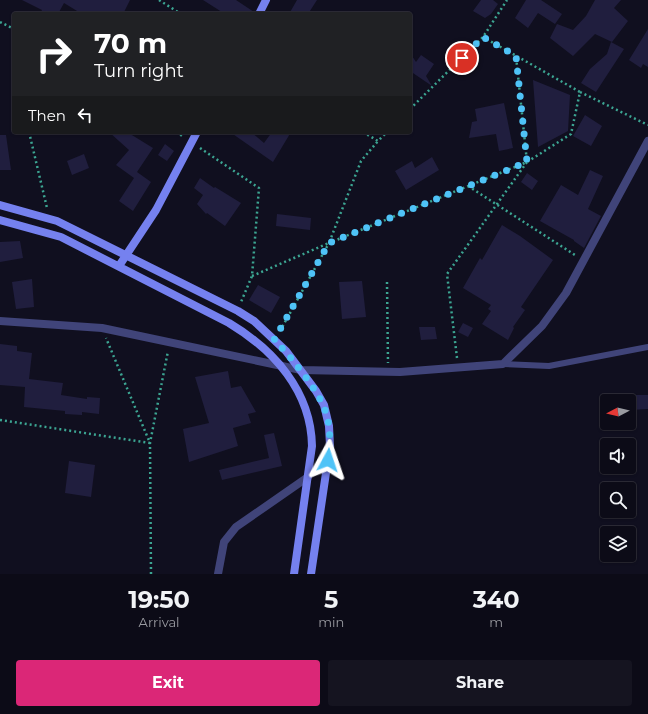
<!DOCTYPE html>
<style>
:root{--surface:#0c0b17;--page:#151420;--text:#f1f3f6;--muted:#9a9ba1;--line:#2c2b36;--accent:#db2777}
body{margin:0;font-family:Montserrat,sans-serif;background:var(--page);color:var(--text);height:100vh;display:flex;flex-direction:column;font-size:15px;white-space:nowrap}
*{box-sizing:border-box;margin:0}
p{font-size:13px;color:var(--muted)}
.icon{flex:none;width:22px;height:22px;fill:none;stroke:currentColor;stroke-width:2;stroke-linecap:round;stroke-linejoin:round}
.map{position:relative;height:574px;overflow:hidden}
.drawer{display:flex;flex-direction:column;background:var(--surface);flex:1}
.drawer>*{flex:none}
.top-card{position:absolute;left:12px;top:12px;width:400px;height:122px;border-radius:4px;box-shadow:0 1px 3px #0004,0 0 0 1px var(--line);background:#202124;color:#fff;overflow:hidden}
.needle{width:26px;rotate:263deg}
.buttons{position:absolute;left:600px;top:394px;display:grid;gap:8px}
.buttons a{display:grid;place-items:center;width:36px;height:36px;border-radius:4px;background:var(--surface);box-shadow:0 1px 3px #0004,0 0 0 1px var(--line);font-size:20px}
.pin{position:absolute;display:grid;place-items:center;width:34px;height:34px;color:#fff;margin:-17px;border:2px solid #fff;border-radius:50%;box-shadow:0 1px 4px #0007}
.me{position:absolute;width:44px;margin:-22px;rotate:5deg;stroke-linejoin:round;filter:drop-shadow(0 0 3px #0008)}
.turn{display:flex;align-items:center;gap:14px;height:84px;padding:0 16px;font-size:18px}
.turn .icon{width:52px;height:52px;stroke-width:2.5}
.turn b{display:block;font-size:28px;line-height:34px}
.then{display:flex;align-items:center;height:38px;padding:0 16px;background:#0003;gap:8px;font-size:15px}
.eta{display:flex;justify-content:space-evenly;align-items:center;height:68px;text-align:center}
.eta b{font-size:24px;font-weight:700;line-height:28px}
.action{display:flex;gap:8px;margin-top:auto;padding:8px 16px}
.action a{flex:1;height:46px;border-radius:4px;background:var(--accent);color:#fff;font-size:16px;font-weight:700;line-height:46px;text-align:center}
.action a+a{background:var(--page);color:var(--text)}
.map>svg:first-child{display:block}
</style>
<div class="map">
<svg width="648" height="574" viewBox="0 0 648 574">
<rect width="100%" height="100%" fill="#100f1f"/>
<path fill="#201e3e" d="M22,0H130L123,14H82L64,3L58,14H40L42,10Z
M203,0H236L254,12V14H225Z
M297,0H317L308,14H289Z
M481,0H493L498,4L491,14L485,18L473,11Z
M526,0H541L562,14L555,24L538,13L528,28L515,18Z
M595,0H621L614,8L628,21L612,42L595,34L573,56L550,38L557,24L573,30L586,16Z
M648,29V67L643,64L641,68L629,60Z
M611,42L624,49L596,92L581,83L590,69L607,54Z
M410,53L416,62L421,55L434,64L426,76L432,86L410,71Z
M533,80L570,95L568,131L538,147Z
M504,103L513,148L499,151L496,134L469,138L472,122L477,121L475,109Z
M585,115L602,126L591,146L573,136Z
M109,132H127L153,148L137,172L151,182L133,211L119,201L134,178L116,165L129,150Z
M230,132H251L264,143L272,132H291L273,162Z
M0,135H6L11,170H0Z
M165,144L174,151L167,161L158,155Z
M84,154L89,168L72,175L67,161Z
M432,157L439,170L406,190L395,171L412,161L415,168Z
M590,170L603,176L588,209L601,216L584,248L574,241V240L540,221L561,185L578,195Z
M527,173L538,181L532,190L521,182Z
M200,178L214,188L215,187L241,203L225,226L207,213L206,214L197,204L203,195L194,188Z
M277,214L311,218L310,230L276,226Z
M502,225L520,236L553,260L521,307L525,310L513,327L514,328L508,340L482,324L491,311L488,309L491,305L463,288L480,258L482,260Z
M20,241L23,258L0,262V242Z
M32,279L34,307L16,309L12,282Z
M362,281L366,317L342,319L339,282Z
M258,285L280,297L271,313L249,300Z
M463,323L473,328L468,337L458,332Z
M419,327H435L437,339L421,340Z
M0,344L17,346V351L32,353L29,379L63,383L61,395L87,399V397L100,398L99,414L82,412V415L65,414V411L24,407L25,387L0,385Z
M228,371L231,388L241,386L256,412L248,414L251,423L233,428L238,446L189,462L183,429L209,423L195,377Z
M629,395H648V409L629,410Z
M274,433L282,466L222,480L219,470L269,458L264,435Z
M69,461L95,465L91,497L65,493Z"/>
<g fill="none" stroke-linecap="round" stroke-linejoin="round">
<path stroke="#3ca592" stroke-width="2.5" stroke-dasharray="2 3" stroke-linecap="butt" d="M159,0L181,14
M0,22L14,29
M580,92L648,125
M410,109L483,37L507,0
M29,132L47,208
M176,132L184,137
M363,132L378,141L387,132
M200,148L259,188L252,276L241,302
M468,186L575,255
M252,276L329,243L361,161L378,141
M387,282L388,363
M280,331L329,243L527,162L571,134L580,92L483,37
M457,358L447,274L527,162L516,56
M0,420L150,443L106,338
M151,574L150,443L168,351"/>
<path stroke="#404479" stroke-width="6" d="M503,364L549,366L648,347"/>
<path stroke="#404479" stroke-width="8" d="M0,321L102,328L301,370L400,372L503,364L542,326L566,293L648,141
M218,574L224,542L236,527L308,477"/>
<path stroke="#7581ef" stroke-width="8" d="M259,14L266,0
M0,205L57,221L238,311L254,321L286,351L316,391L324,405L329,426L330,446L311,574
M0,220L61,237L229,323C274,350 311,391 312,446L294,574
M119,266L156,210L197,132"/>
</g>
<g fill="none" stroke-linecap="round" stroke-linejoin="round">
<path stroke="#4fc3f7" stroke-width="7" stroke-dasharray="0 12.6" d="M328,460C333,422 327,406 305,376C295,363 286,351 274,340L329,243L527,162L516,56L483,37L462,58"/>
</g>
</svg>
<div class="buttons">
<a><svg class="needle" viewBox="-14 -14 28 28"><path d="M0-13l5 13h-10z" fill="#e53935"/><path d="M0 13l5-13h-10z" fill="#9a9ba1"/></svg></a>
<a><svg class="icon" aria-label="sound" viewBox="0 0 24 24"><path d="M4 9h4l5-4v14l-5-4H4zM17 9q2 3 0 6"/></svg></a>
<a><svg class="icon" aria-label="search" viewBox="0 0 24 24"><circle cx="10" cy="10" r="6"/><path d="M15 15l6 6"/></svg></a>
<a><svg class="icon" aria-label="layers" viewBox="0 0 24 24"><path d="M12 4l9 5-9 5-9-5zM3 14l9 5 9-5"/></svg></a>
</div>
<div class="pin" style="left:462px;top:58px;background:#d93025"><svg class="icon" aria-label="arrive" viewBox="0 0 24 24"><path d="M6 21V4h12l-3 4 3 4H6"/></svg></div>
<svg class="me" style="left:328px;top:460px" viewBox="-20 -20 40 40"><path d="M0-17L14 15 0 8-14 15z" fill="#4fc3f7" stroke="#fff" stroke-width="4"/></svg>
<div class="top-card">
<div class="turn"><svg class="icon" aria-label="right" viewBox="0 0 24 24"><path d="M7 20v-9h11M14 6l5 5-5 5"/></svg><div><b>70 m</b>Turn right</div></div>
<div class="then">Then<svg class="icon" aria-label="left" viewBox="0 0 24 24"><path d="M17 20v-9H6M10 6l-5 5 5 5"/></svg></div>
</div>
</div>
<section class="drawer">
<div class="eta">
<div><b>19:50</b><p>Arrival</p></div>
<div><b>5</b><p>min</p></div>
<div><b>340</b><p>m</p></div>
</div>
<div class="action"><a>Exit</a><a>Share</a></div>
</section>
